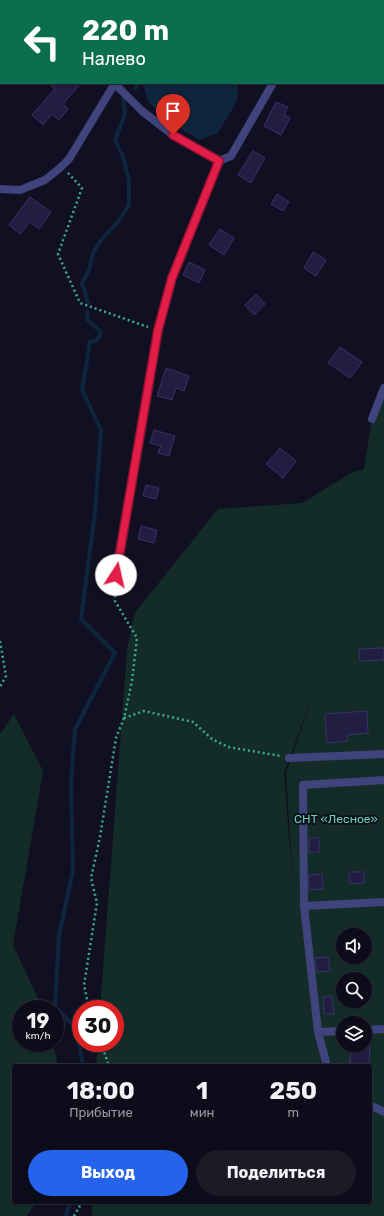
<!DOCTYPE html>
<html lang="ru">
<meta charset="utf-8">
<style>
:root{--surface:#0d0c1a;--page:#1b1a27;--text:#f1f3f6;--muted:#9a9ba2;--line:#2d2c39;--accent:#2563eb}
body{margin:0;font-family:Rubik,sans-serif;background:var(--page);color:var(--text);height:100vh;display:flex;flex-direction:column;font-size:15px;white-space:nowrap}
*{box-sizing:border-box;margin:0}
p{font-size:13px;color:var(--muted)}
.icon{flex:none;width:22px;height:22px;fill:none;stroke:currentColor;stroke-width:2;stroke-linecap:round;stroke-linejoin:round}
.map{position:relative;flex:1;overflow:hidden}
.panel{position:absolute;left:12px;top:1064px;width:360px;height:140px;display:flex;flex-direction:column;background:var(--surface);border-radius:4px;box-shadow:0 1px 3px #0004,0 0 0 1px var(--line)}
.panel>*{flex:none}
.top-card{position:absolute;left:0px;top:0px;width:384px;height:84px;box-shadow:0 1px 3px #0004,0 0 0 1px var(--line);background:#0b6e4f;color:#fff;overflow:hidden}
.buttons{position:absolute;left:336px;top:928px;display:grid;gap:8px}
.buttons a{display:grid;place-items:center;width:36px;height:36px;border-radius:50%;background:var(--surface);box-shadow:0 1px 3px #0004,0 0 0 1px var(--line);font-size:20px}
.speed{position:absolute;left:12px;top:1000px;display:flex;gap:8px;font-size:20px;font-weight:700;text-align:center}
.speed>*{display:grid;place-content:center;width:52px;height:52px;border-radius:50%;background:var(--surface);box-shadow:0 1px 3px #0004,0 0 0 1px var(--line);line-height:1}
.speed small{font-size:10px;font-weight:400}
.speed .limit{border:6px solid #d22;background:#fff;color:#111}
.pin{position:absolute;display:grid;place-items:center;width:34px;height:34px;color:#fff;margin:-41px -17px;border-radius:50% 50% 50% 0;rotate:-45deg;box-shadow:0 0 4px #0007}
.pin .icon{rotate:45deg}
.me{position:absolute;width:44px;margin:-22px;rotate:10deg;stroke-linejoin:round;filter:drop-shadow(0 0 3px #0008)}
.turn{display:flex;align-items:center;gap:14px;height:84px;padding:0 16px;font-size:18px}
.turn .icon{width:52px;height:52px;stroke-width:2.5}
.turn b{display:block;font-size:28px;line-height:34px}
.eta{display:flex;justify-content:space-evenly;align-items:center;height:68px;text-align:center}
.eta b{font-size:24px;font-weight:700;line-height:28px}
.action{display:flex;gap:8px;margin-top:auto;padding:8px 16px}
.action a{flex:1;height:46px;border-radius:24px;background:var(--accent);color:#fff;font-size:16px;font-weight:700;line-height:46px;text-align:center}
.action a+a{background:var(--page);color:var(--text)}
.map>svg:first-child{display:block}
</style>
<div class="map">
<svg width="384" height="1216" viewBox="0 0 384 1216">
<rect width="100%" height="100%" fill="#111022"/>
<path fill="#142c28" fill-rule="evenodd" d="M384,388V1216H92V1202H370V1066H96L98,1043H115V1009H100L127,651L134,614L218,509L302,503L351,473L364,469L372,419ZM312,697L286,773L293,886L284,773ZM343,935H365V957H343ZM343,979H365V1001H343ZM343,1023H365V1045H343Z
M14,714L43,771L13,945L43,1009H21V1043H53L58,1066H14V1202H36L27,1216H0V734Z"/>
<path fill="#0e253d" d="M206,0H276L205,1Z
M143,83H238L237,101L218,133L200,140L166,121L147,100Z"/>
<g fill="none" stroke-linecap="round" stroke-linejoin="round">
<path stroke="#0e253d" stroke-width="4" d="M135,89L139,83
M88,303L82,283L89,270L93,253L101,240L118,222L129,205V180L123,157L115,140L125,114L123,98
M83,1066L76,1029L55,1006L59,935L73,871L71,782L75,729L115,653L81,619L95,512L101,430L82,390L90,342L97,340L101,332L87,319L88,312
M66,1216L70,1202"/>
</g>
<path fill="#211e42" stroke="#37326b" d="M48,83H81L63,104L68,109L59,120L52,114L43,125L32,115L55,89Z
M276,102L288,107L284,115L290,118L281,135L264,126Z
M253,151L265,158L251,183L238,175Z
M277,194L289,202L283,211L271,204Z
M30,197L51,212L39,229L30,222L20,234L9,225Z
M220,229L234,238L224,255L209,245Z
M313,252L326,260L316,276L304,268Z
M189,262L205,270L199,283L183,275Z
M256,294L265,304L254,315L245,305Z
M340,347L362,362L350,378L328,363Z
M166,368L189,376L184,391L176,388L172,400L157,396Z
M154,430L175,436L169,456L158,453L161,446L150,443Z
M280,448L296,461L283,478L266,464Z
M146,485L159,488L156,499L143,496Z
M141,526L157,530L154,543L138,539Z
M384,648V660L360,661L359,649Z
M367,711L368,733L347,735L348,741L327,743L325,714Z
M318,837L320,851L309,853V838Z
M349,872H364V883L350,884Z
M322,874L323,889L309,890V875Z
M328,957L330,971L317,972L315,958Z
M332,996L334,1014H324L323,997Z
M351,1045H370L369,1064L350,1063Z"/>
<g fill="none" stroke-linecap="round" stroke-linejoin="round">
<path stroke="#3aaa96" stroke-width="2.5" stroke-dasharray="2 3" stroke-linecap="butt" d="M68,173L82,188L58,254L80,303L148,327
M0,641L6,676L0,687
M124,718L144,711L193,722L212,739L228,747L281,756
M89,1009L84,985L97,903L91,878L100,837L116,738L124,718L132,681L137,638L115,601V584
M101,1043L109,1066
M74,1216L82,1202"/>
<path stroke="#40447d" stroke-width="8" d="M173,1L174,0
M114,83L142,111L173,135L219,161L231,156L273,83
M0,189L20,190L45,180L61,167L69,159L115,83
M372,419L384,388
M116,575L158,330L172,278L219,161
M289,758L384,754
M304,906L384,902
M365,1030L384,1029
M318,1032L343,1031
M327,1066L318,1032L304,906L303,785L384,780
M370,1105L384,1112"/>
</g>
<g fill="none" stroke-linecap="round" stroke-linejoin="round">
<g stroke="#92132f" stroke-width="10">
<path id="route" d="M116,575L158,330L172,278L219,161L173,135"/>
</g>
<use href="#route" stroke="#e11d48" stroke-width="7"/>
</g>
<g text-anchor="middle" stroke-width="4" stroke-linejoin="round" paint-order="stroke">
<g font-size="12" fill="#68d4ac" stroke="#111022">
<text x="336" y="823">СНТ «Лесное»</text>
</g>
</g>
</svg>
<div class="buttons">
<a><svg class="icon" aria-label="sound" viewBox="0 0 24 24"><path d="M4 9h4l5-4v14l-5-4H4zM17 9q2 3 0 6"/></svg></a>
<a><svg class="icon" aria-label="search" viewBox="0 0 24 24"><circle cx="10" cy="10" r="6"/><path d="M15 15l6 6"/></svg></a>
<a><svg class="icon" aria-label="layers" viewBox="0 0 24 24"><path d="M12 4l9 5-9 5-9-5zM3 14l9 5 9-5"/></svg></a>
</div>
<div class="speed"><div>19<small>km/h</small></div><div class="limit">30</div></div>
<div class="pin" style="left:173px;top:135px;background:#d93025"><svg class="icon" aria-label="arrive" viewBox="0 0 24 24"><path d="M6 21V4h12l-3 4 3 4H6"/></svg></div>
<svg class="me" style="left:116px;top:575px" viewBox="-20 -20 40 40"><circle r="19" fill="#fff"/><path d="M0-13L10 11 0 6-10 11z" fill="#e11d48"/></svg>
<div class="top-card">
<div class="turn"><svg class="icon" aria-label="left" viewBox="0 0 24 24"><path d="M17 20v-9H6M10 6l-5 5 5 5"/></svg><div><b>220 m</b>Налево</div></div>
</div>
<section class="panel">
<div class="eta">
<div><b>18:00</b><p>Прибытие</p></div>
<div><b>1</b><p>мин</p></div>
<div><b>250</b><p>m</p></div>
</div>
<div class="action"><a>Выход</a><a>Поделиться</a></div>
</section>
</div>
